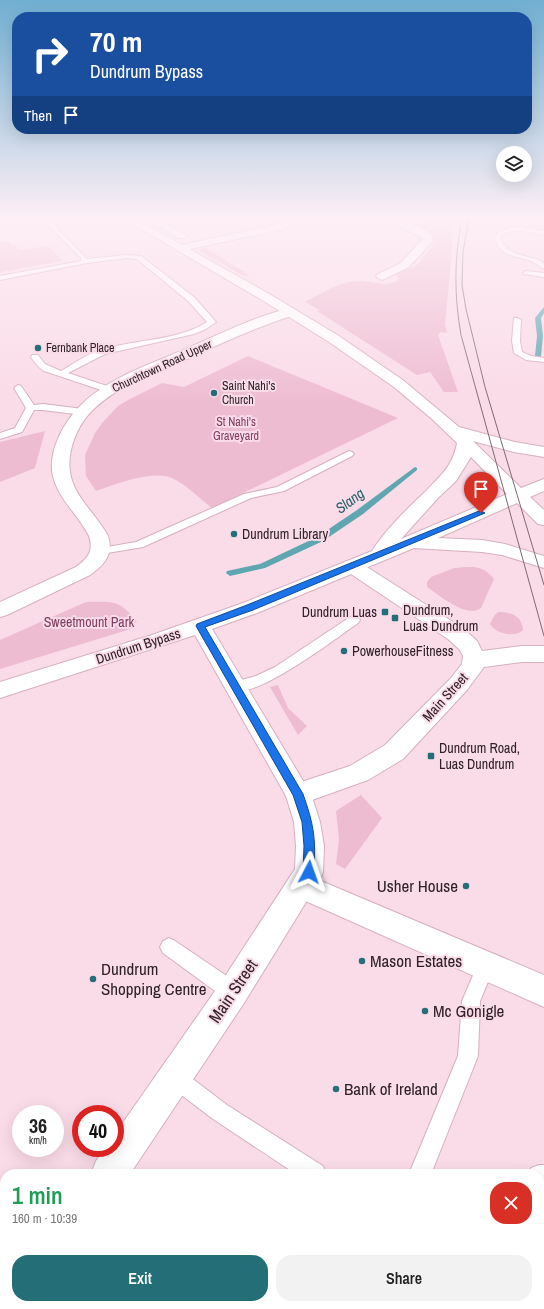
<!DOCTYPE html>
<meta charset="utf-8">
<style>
:root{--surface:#fff;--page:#f2f2f2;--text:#222;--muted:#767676;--accent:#246e77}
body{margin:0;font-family:"Archivo Narrow",sans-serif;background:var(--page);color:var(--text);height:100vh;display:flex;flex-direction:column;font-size:15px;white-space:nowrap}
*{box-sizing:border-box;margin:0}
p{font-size:13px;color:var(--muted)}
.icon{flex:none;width:22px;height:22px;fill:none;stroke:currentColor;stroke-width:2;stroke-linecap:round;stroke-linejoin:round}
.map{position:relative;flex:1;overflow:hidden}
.details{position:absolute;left:0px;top:1169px;width:544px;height:140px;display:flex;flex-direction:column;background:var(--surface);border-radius:16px 16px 0 0;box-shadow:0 4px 16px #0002}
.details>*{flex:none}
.banner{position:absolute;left:12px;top:12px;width:520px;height:122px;border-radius:16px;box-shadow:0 4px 16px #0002;background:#1a4fa0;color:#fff;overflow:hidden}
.fabs{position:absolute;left:496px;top:146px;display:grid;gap:8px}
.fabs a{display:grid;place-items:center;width:36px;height:36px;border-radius:50%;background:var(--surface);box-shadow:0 4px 16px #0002;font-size:20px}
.speed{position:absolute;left:12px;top:1105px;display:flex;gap:8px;font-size:20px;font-weight:700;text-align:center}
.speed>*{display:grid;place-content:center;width:52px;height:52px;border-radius:50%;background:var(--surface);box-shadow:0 4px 16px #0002;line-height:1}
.speed small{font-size:10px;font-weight:400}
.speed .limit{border:6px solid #d22;background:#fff;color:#111}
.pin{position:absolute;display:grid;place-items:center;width:34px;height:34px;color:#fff;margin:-41px -17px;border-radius:50% 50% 50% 0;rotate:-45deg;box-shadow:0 0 4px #0007}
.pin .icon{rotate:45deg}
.me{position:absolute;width:44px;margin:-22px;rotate:4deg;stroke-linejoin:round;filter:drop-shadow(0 0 3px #0008)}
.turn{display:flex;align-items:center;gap:14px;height:84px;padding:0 12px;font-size:18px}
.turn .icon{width:52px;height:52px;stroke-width:2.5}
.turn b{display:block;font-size:28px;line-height:34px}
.then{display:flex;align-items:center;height:38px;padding:0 12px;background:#0003;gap:8px;font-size:15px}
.round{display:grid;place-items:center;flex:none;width:42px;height:42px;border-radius:16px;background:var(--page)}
.summary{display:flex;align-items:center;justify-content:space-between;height:68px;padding:0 12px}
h1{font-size:24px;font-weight:600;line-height:30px;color:#1e9e55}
.action{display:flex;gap:8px;margin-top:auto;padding:8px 12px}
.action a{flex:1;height:46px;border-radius:16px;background:var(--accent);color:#fff;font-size:16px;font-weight:600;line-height:46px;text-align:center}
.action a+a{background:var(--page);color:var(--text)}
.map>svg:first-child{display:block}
</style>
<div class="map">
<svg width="544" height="1309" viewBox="0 0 544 1309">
<rect width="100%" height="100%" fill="#fadbe8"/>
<path fill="#eebcd1" d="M432,219L453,222L451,262L445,324L447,333L440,332L438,335L458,392H444L430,372L417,375L317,311L320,310L305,302C324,292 341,280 363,281C375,282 388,288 399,279L397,276L398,273L416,266L435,243C434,233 426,230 419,225Z
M9,241L12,246L16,245L19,250L48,246L63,261L0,272V242Z
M203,247L208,249L249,275L244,276L199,251Z
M248,356L398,418L212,508C200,499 186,484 172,478C150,470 117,484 96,491L86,476L85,455L95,433L103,422L118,406L128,400L162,383L184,387Z
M45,431L35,468L0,482V442Z
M454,568C472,567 482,564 494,579L481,608C467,619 439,595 427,587V582L431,577Z
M86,602C113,602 119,599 137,622L132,623L134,628L0,669V640Z
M498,612C512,612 522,616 523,630C515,638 496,634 490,624L494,616Z
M278,685L288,708L307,726L298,735L270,687Z
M361,795L382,818L345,869L336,864L339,839L336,811Z"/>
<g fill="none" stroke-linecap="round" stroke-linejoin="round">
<path fill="#5ea7b0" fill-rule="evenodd" d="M544,307V313L541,318L543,336L541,356L538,358L535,356L537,336L535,318Z
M415,467L417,468V470L363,514L323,541L265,568L230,576L226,573L227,571L260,564L317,537L357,510Z"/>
<g stroke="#d6b0c0" stroke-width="2">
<path id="lane" d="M42,219H48L87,259L126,255L141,256L194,297L216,322L206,329L194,334L105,354L68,373L113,388L114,390L113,392H107L44,371C38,367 35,363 31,357L32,355H38L45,364L61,371C75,363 88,353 104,349C138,339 177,341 207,322L188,301L137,259L126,258L87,263L0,280V276L81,261V258Z
M519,227L544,231V235C529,232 512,226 500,237C508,257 524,254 541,261L544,264V269C539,267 536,263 531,261C512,254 502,259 494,237C501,229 509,227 519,227Z
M526,271L544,273V277L524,274L523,273Z
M514,318H517L521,320L520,341L522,352L531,356L544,358V362L526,360L514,353L512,341Z
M18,385L21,386L34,405L43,404L83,409L88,412L83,415L43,410H34L22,432L0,439V433L15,428L26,408L14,388Z
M349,451L352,452L354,454L352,456L284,491L251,498L143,547L101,554L97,553L95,551L97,549L101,548L136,542L244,494L277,487Z
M354,616L358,617L360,620L358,623C335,639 257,699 231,691L229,687L231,683L256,676L275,667L350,617Z
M169,938L175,941L240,985L242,992L240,999L233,1001L226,999L163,953L160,947L163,941Z
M486,956L492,959L495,965L480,1001L478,1056L431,1174H409L458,1056L462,1001L480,959Z
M174,1067L181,1070L227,1105L323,1166L326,1174H296L213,1119L167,1084L164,1077L167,1070Z
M539,1165H544V1187H539V1174H529L531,1168Z
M458,1304H482L480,1309H456Z"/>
</g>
<g stroke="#d6b0c0" stroke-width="2">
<path id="street" d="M146,219H158L187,236L186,238H178Z
M289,219H302L301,221L279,230L180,251L175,248L180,245L272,226Z
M378,219C393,217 424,224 433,237L432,242L409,267L382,280L378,278L376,276L378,274L401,263L423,238L398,226L379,221Z
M290,308L294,309L296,312L294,315C257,327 221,343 185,360C152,374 113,387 88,415C76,429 67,453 70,471C72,495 97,515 108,536C114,554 104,565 90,575L7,615L0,617V602L76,567C88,558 94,551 89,536C78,514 55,496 52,471C50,447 65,420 82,404C110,377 149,365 183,350C218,335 253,317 290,308Z
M352,560L359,562L464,629L477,641L482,651L522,646H544V662H522L484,667L467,690L403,759L368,780L298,805L289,802L285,794L289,786L350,766L385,745L451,678L462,664L463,656L460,650L448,639L345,570L342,566L345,562Z
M302,873L544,975V1007L292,895L288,886L292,877Z"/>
</g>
<g stroke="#d6b0c0" stroke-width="2">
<path id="secondary" d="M124,219H136L271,295L339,336L404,381L459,427L515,442L544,447V457L514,452L473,441L521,488L544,479V491L530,497L544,510V525L538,524L517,503L438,538L482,540L505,544L544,556V568L502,555L482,552L414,548L257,613L212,629L311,794L320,822L324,846L323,872L319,881L244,1003L130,1174H91L96,1161L105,1148H115V1134L222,981L295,869L296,846L294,822L286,796L195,635L0,698V682L152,635L243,603L372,551C386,529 407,509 426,491C441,475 453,466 457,443L432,419L394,387L329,342L262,300ZM471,457L507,494L401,539L438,498L456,481Z
M5,1295V1304H43L41,1309H0Z"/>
</g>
<use href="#lane" fill="#fff" fill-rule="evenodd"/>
<use href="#street" fill="#fff" fill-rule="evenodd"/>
<use href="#secondary" fill="#fff" fill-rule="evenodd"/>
<path stroke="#7e6a72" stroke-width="1" d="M462,219C454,259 454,295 461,335L544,636
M469,219L463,252L462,285L466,309L485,387L544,585"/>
</g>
<linearGradient id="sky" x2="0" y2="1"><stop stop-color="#71afd2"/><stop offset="0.54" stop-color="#fdeff5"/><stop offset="1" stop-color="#fdeff5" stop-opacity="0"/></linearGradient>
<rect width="544" height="402" fill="url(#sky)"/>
<path fill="#1a73e8" stroke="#114b97" d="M479,511H481L485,513L253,610L205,627L303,794C314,825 316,839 314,872L313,876L309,878L305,876L303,872L304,846L302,822L293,795L196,626L197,624L247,605Z"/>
<g fill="#246e77" stroke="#fadbe8" stroke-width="1.5">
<circle cx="38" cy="348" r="4"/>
<circle cx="214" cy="393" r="4"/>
<circle cx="234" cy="534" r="4"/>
<rect x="381" y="608" width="8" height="8" rx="2"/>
<rect x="391" y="614" width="8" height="8" rx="2"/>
<circle cx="344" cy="651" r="4"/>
<rect x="427" y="752" width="8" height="8" rx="2"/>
<circle cx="466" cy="886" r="4"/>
<circle cx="362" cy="961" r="4"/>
<circle cx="93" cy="979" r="4"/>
<circle cx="425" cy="1011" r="4"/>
<circle cx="336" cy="1089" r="4"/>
</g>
<g text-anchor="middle" stroke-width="4" stroke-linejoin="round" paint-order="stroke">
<g font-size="12" fill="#2f2127" stroke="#fadbe8" text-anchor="start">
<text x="46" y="352">Fernbank Place</text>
<text x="222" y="390">Saint Nahi's<tspan x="222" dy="14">Church</tspan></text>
</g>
<g font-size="12" fill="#2f2127" stroke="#fadbe8">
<text transform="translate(162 366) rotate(-25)" y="4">Churchtown Road Upper</text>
</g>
<g font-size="12" fill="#813c5f" stroke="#fadbe8">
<text x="236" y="426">St Nahi's<tspan x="236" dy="14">Graveyard</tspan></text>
</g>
<g font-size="14" fill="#2f2127" stroke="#fadbe8" text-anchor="start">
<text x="242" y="539">Dundrum Library</text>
<text x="403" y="615">Dundrum,<tspan x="403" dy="16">Luas Dundrum</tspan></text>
<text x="377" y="617" text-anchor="end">Dundrum Luas</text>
<text x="352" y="656">PowerhouseFitness</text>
<text x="439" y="753">Dundrum Road,<tspan x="439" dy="16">Luas Dundrum</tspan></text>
</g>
<g font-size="14" fill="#813c5f" stroke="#fadbe8">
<text x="89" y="627">Sweetmount Park</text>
</g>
<g font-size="14" fill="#2f2127" stroke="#fadbe8">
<text transform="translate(138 646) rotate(-18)" y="5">Dundrum Bypass</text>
<text transform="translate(445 697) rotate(-48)" y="5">Main Street</text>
</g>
<g font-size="15" font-style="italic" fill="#246068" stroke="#fadbe8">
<text transform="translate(350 501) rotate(-36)" y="5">Slang</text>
</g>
<g font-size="17" fill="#2f2127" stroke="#fadbe8" text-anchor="start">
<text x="458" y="892" text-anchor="end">Usher House</text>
<text x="370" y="967">Mason Estates</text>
<text x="101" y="975">Dundrum<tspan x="101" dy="20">Shopping Centre</tspan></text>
<text x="433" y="1017">Mc Gonigle</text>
<text x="344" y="1095">Bank of Ireland</text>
</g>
<g font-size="17" fill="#2f2127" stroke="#fadbe8">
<text transform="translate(233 991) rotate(-56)" y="6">Main Street</text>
</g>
</g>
</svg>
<div class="fabs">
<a><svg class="icon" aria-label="layers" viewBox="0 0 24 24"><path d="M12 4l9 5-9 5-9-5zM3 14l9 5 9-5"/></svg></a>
</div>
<div class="speed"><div>36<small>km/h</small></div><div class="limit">40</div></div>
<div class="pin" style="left:481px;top:513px;background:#d93025"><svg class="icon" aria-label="arrive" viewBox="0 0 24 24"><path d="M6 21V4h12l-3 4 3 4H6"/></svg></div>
<svg class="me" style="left:309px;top:872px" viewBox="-20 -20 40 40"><path d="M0-17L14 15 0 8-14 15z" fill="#1a73e8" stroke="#fff" stroke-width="4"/></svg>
<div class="banner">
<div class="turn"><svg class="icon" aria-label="right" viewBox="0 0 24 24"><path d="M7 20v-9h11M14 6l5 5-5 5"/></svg><div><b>70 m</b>Dundrum Bypass</div></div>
<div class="then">Then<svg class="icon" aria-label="arrive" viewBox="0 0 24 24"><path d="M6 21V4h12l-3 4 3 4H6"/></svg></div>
</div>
<section class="details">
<div class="summary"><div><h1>1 min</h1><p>160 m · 10:39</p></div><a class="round" style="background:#d93025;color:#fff"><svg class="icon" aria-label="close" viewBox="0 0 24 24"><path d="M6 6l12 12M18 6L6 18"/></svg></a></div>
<div class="action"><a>Exit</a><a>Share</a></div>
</section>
</div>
